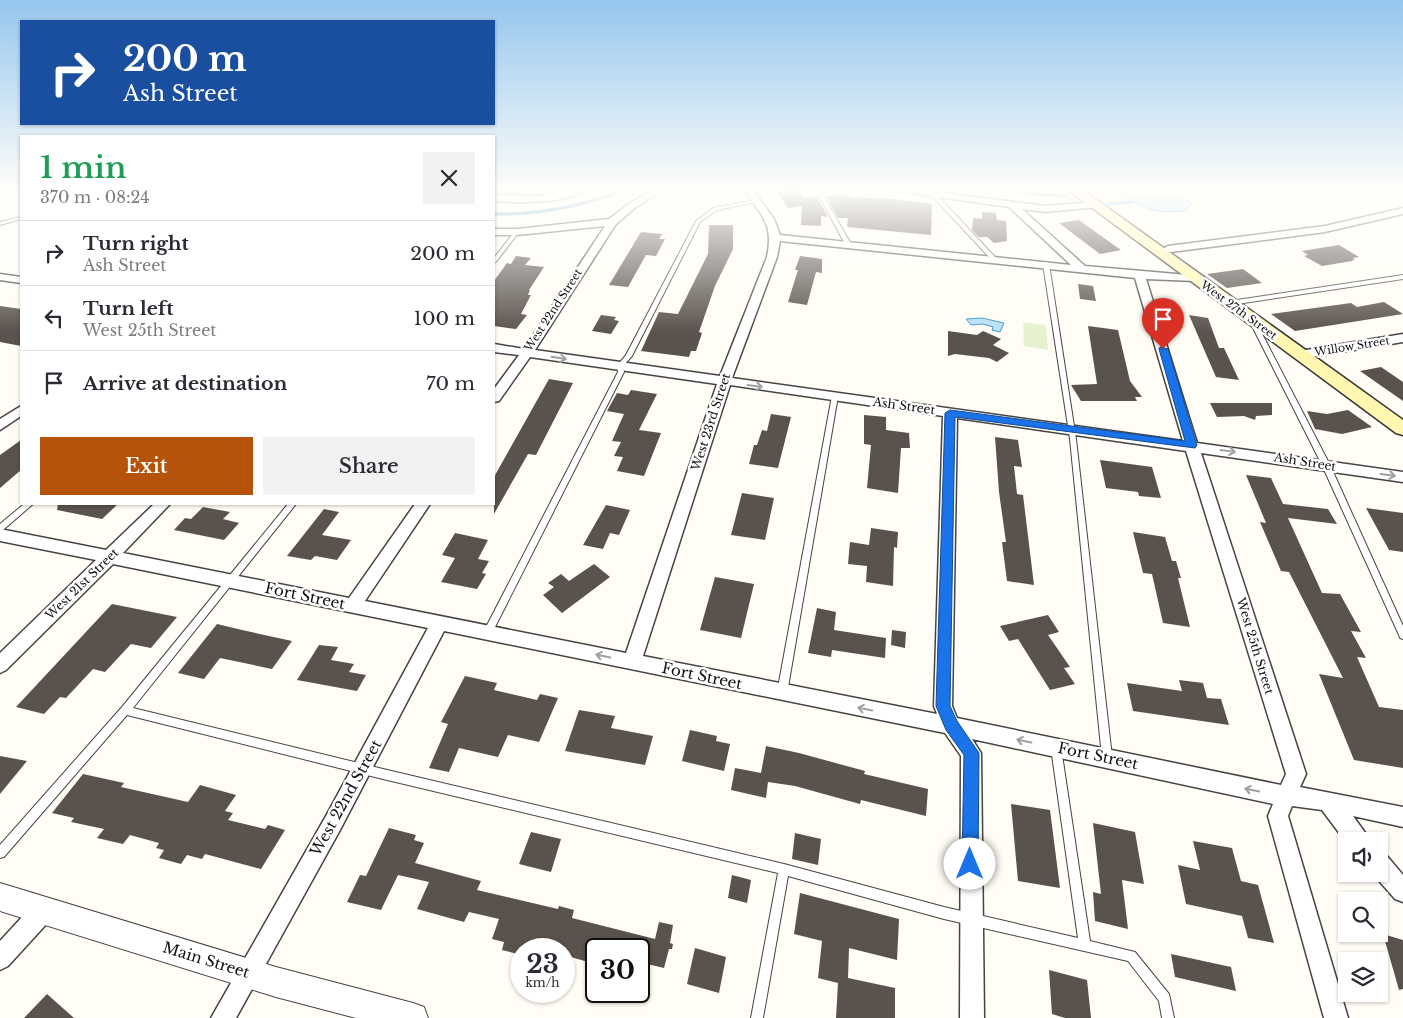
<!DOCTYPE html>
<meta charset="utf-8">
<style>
:root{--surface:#fff;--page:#f2f2f3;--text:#2b2b33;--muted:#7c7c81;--line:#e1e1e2;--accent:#b45309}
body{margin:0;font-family:"Libre Baskerville",serif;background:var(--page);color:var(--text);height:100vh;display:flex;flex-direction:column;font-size:19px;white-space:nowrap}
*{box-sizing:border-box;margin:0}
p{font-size:16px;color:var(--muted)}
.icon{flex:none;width:28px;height:28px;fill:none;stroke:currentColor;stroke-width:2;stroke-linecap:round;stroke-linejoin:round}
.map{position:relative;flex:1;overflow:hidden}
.sheet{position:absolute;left:20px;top:135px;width:475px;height:370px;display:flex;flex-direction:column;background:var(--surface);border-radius:0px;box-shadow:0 1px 4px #0004}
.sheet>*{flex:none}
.hud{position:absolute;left:20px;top:20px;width:475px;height:105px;border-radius:0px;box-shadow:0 1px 4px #0004;background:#1a4fa0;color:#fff;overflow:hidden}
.controls{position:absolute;left:1338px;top:832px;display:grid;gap:10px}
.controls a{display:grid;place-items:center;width:50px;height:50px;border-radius:0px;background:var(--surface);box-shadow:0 1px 4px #0004;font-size:25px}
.speed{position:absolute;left:510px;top:938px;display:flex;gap:10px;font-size:25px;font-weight:700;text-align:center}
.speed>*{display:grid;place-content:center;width:65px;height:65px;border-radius:50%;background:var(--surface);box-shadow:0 1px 4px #0004;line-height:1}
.speed small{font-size:12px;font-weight:400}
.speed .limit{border:2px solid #111;border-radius:8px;background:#fff;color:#111}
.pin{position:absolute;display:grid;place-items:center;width:42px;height:42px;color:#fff;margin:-51px -21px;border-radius:50% 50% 50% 0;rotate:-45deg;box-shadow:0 0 5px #0007}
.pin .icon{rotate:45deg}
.me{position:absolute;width:55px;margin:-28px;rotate:0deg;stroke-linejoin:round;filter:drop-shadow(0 0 4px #0008)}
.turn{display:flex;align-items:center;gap:18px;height:105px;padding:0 20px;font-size:22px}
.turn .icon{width:65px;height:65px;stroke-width:2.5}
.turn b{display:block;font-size:35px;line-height:42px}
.round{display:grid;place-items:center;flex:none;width:52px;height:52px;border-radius:0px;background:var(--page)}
.summary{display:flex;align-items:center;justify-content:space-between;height:85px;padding:0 20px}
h1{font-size:30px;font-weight:600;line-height:38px;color:#1e9e55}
.primary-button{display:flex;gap:10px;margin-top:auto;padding:10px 20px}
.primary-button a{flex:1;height:58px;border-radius:0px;background:var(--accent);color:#fff;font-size:20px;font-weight:600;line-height:58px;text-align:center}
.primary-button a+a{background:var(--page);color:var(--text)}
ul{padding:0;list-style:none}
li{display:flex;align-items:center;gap:15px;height:65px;padding:0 20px;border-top:1px solid var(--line)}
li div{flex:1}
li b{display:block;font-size:19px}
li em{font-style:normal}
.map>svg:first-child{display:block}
</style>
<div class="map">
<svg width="1403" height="1018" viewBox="0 0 1403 1018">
<rect width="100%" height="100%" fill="#fffdf5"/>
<path fill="#e6f2cf" d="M1023,322L1046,325L1048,350L1024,346Z"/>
<path fill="#b9e0f7" stroke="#3f96cf" d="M1115,190H1173L1192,204L1185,211C1150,214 1143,208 1115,190Z
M982,318L1004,323L1000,332L992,330L993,327L983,324L971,325L966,319Z"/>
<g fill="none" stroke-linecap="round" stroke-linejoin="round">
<path stroke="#3f96cf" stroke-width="3" d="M983,190L1066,196
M1108,204L1132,202
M494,214C540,215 582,206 625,190"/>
</g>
<path fill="#5a524d" d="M776,190H799L804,198L817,197L828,217L821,216V226L801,225L802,206L788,208Z
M848,194L851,197L894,199L932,204L931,235L847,227L848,218H838L826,196Z
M982,212L996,213L997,220L1006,221L1007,241L994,243L987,237H979L972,230L973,218L982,219Z
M1079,220L1097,233L1121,250L1100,254L1059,223Z
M709,225H733V249L715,286L699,332L702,333L696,351H691L689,357L641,351L659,312L678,314L708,254Z
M641,232L662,234L659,239H665L656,256L646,255L628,287L609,285Z
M1339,245L1359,257L1352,258L1355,259L1352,261L1322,266L1304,256L1308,255L1302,251Z
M516,256L531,258L525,265L544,267L529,290H530L528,295H531L521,314L527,315L516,329L494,326V281L507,263L511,264Z
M800,256L822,259V273L816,272L807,305L788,302L798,270H795Z
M1243,269L1262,283L1227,288L1207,274Z
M1078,284L1093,286L1096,301L1080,299Z
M1384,302L1403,314L1295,331L1271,314L1351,303L1357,307Z
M0,306L21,309V346L0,342Z
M601,315L616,317L614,320L619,321L611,334L592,331Z
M1189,315L1208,318L1219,348H1224L1239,380L1216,377Z
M1088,326L1118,330L1130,381L1142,397H1135L1137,401H1081L1071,385L1097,384Z
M948,331L977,335L983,331L1001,339L993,345L1009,353L997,362L989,358L955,354L948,356Z
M1381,367L1403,382V401L1360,371Z
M549,379L573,383L536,455L528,454L494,514V477Z
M631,390L657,394L639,430L661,433L644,476L617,471L623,457L614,456L621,442L612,441L624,414L607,411L617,393L628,395Z
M1210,403H1272V415L1256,416L1255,420L1244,416L1217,417Z
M1348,410L1372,427L1342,434L1315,429L1307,411L1327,414Z
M771,414L791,417L778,468L749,464L754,445H757L762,430L767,431Z
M864,415L886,417V430L909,433L910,448H901L898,493L867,488L871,445L864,444Z
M995,437L1018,440L1022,467L1014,466L1017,494L1023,495L1034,585L1007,581L1002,542H1006L999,492Z
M21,440V470L0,488V455Z
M1100,460L1152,467L1161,498L1139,496L1138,492L1106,488Z
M1246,475L1271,478L1283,504L1328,509L1337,524L1288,518L1322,593L1340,594L1361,632L1351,631L1366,658L1357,657L1379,707L1403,710V768L1354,760L1319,674L1343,678L1289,572L1281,571L1260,522L1266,523Z
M742,493L774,498L765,540L731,535Z
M58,504H118L102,519L57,510Z
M606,505L630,510L619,535L610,533L603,549L583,545Z
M203,507L230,512L223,519L239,523L224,540L174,530L185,518L191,519Z
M1366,508L1403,513V552L1389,550Z
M324,509L339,512L322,535L351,540L337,560L315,556L311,560L287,556Z
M871,528L898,532L897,548L894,547L893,586L866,582L867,566L848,564L850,542L869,545Z
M1133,532L1165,537L1172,561H1176L1181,578H1178L1190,627L1163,623L1152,574L1143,573Z
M455,533L488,540L478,559L489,561L482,573L486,574L477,589L441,582L455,558L442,555Z
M594,564L610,577L562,613L543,595L554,587L548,583L561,574L569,581Z
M715,577L754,584L741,638L700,630Z
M112,604L177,617L151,648L131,644L105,672L93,669L66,698L60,697L44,714L16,707Z
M817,608L836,612L834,630L886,638L885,658L832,650L831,657L808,653Z
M1048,615L1059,632L1048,635L1070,667L1064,668L1075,684L1050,690L1018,639L1009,641L1000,626Z
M217,624L242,630L292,641L272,669L220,658L204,679L178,673Z
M892,630L906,632L905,648L891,645Z
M319,645L338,647L331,660L354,664L349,672L366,675L357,691L297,680Z
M465,676L497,683L494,690L537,700L540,694L558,698L539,742L508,735L498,757L459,748L449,772L429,768L448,724L441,722Z
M1179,680L1203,683L1207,698L1221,699L1229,725L1133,711L1127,683L1182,691Z
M579,710L615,716L611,728L653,736L645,765L565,751Z
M690,730L717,736L716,741L730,744L724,771L682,761Z
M766,746L799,753L865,771L864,774L928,789L926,816L861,800L860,804L795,786L768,782L766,798L731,790L735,768L761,773Z
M0,756L27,761L0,794Z
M83,774L124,783L121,787L188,802L200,785L236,795L225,811L233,813L228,820L265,829L268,825L285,830L261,869L205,854L202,859L187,855L181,864L159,858L164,850L156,848L159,843L130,835L123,844L97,838L104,829L71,822L74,818L52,813Z
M1011,804L1050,810L1060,888L1018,881Z
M1093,823L1135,832L1144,884L1122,880L1128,929L1095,921L1093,892L1101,894Z
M389,828L416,835L414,840L424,843L415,863L481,881L477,890L558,909L559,906L574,910L572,918L655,939L659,922L673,925L670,943L673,944L672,949H669L664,968L639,962V949H592L588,962L564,955V949H521V955L502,950L504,942L492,939L499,919L469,912L464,922L417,909L429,882L398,875L381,910L347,902L360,875L366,876Z
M531,832L561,839L551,872L519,864Z
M795,833L821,839L818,865L792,859Z
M1193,841L1232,848L1241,881L1258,885L1274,943L1248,938L1242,916L1186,904L1178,865L1200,870Z
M732,875L751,880L747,903L728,898Z
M800,893L899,919L897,960L849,948L848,978L895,988V1018H836L838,983L818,978L822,941L794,934Z
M1383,934L1403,940V989L1399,990Z
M695,948L726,957L719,993L687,984Z
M1171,954L1231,967L1236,991L1175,977Z
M1049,970L1087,980L1091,1018H1065L1052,1014Z
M47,994L74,1018H24Z"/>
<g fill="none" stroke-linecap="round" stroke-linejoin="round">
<g stroke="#444" stroke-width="2">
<path id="service" d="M816,190H820L851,244L850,245L845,244Z
M932,194H936L995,257V259H991L932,196Z
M755,200H757V202L717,210L700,222L632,356L623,366L624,372L491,635L488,636L485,635L484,632L485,629L618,372L617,366L626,355L696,221L713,208Z
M21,217V219L0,225V222Z
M515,231L519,232L496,262H494V258Z
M1046,262L1049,264L1076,439L1112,757L1110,760L1107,762L1104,760L1102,757L1070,439L1043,264Z
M1403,275V279L1230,305L1227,303L1230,301Z
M1253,320L1256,322L1330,465L1403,626V639L1400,638L1399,635L1322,465L1250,322Z
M835,394L838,396L787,693L785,696L782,697L779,696L777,693L832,396Z
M24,504H33L3,530L0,531V524Z
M288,504H296L133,708L383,769L784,864L944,907L1078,938L1051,748L1053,745L1056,743L1059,745L1061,748L1090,941L1135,952L1169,994L1174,1018H1162L1159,1001L1128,961L944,919L788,876L763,1018H751L778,873L383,779L127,715L4,857L0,858V845L122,707Z"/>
</g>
<g stroke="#444" stroke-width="3">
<path id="minor" d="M569,190H585C565,204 518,203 494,201V195L538,196Z
M653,190H664L636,207L616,224L535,350L720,376L767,257C774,224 762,216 744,190H753L774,219L780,235L1071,265L1009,207L890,190H919L1045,206L1094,202L1097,203V207L1045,212L1022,209L1085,266L1199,276L1200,278L1195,281L1146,279L1197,443L1403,472V482L1201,453L1306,774L1300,787L1403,807V827L1353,816L1366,834L1369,841L1346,842L1322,810L1292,806L1288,816L1348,1018H1324L1268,816L1273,804L972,739L981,753L984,1018H960L961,756L945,733L444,631L340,830L236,1018H211L326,816L428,628L113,564L6,670L0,673V653L96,560L0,541V529L106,550L154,504H170L123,553L349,598L415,504H430L365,601L626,653L717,384L530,357L499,401L494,402V389L519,355L494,352V344L524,349L605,226L517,235H494V229H517L609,219L630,203ZM780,241L1135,278L1183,441L732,378L777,257ZM730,385L943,416L934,706L937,714L643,656ZM957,418L1186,451L1286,774L1281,785L957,718L952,706Z
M1403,208V214L1325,232L1171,252L1161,256L1156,253L1168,246L1325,226Z
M0,274L21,277V283L0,280Z
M1403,334V342L1300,359L1294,355L1300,351Z
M21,406V416L0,430V419Z
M1379,853L1387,856L1403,875V902L1395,899L1373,874H1379Z
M43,900L51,903L54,911L51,919L8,966L0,970V941L35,903Z"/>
</g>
<g stroke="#444" stroke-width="2">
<path id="tertiary" d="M0,883L276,967L413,1003L424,1007L428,1018H356L276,997L0,911Z"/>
</g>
<g stroke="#333" stroke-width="3">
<path id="secondary" d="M1068,190H1083L1403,420V435L1396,433Z"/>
</g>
<use href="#service" fill="#fff" fill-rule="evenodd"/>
<use href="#minor" fill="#fff" fill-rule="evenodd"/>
<use href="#tertiary" fill="#fff" fill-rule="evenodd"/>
<use href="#secondary" fill="#fff6b0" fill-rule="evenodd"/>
</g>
<defs><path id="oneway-shaft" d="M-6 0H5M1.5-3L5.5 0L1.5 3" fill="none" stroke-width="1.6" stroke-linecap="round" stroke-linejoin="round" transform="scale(1.25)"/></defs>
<g stroke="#a0a0a0">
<use href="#oneway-shaft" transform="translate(559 358) rotate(9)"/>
<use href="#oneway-shaft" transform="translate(755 386) rotate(8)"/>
<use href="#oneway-shaft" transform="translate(1228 451) rotate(8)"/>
<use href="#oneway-shaft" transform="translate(1388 475) rotate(7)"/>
<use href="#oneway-shaft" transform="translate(603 656) rotate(-168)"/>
<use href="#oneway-shaft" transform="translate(865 709) rotate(-169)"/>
<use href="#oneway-shaft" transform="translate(1024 741) rotate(-168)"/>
<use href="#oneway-shaft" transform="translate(1252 790) rotate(-168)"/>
</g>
<linearGradient id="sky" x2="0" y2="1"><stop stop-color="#95c6ee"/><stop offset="0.57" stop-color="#fffefa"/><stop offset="1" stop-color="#fffefa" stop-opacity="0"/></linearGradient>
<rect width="1403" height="333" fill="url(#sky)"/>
<path fill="#1a73e8" stroke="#114b97" d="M1160,347L1168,349L1197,445L1195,448L955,417L950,706L957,721L979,753L978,864L976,870L970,872L964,870L962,864L964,755L946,730L936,706L945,413L950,410L1185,441L1159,349Z"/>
<g text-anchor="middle" stroke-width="5" stroke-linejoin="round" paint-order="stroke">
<g font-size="11" fill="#111" stroke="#fff">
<text transform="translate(553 310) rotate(-57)" y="4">West 22nd Street</text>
<text transform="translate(1239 310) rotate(36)" y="4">West 27th Street</text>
<text transform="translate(1352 346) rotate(-9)" y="4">Willow Street</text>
</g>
<g font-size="12" fill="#111" stroke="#fff">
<text transform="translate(904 406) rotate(8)" y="4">Ash Street</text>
<text transform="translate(711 422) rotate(-72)" y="4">West 23rd Street</text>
<text transform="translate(1305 462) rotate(9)" y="4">Ash Street</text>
<text transform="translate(82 584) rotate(-44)" y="4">West 21st Street</text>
<text transform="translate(1255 646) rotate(73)" y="4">West 25th Street</text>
</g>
<g font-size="15" fill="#111" stroke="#fff">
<text transform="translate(305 596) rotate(12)" y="5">Fort Street</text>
<text transform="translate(702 676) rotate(12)" y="5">Fort Street</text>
<text transform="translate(1098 756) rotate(12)" y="5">Fort Street</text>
<text transform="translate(346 798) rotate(-61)" y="5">West 22nd Street</text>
<text transform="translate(206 960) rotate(17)" y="5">Main Street</text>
</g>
</g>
</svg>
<div class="controls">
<a><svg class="icon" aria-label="sound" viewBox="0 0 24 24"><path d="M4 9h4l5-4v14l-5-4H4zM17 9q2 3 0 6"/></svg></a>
<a><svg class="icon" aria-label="search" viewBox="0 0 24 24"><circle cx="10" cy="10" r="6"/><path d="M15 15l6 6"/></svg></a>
<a><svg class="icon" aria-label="layers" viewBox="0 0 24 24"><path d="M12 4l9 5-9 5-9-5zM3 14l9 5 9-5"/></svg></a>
</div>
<div class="speed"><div>23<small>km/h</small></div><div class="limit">30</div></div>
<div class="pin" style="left:1163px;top:349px;background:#d93025"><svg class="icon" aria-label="arrive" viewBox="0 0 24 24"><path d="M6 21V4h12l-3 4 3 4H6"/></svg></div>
<svg class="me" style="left:970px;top:864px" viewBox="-20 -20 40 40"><circle r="19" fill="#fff"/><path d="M0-13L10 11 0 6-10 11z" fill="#1a73e8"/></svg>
<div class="hud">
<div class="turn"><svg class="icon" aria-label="right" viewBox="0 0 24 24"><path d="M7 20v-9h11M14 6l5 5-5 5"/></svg><div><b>200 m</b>Ash Street</div></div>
</div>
<section class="sheet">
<div class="summary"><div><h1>1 min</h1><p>370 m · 08:24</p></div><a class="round"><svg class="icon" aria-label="close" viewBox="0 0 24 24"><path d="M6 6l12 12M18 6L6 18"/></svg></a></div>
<ul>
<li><svg class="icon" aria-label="right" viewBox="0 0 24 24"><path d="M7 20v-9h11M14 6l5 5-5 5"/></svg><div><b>Turn right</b><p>Ash Street</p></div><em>200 m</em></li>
<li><svg class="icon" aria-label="left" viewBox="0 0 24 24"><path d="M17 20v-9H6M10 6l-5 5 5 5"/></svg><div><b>Turn left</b><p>West 25th Street</p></div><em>100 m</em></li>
<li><svg class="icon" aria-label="arrive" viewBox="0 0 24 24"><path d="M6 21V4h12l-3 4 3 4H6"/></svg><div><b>Arrive at destination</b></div><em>70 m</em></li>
</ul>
<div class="primary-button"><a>Exit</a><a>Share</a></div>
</section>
</div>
